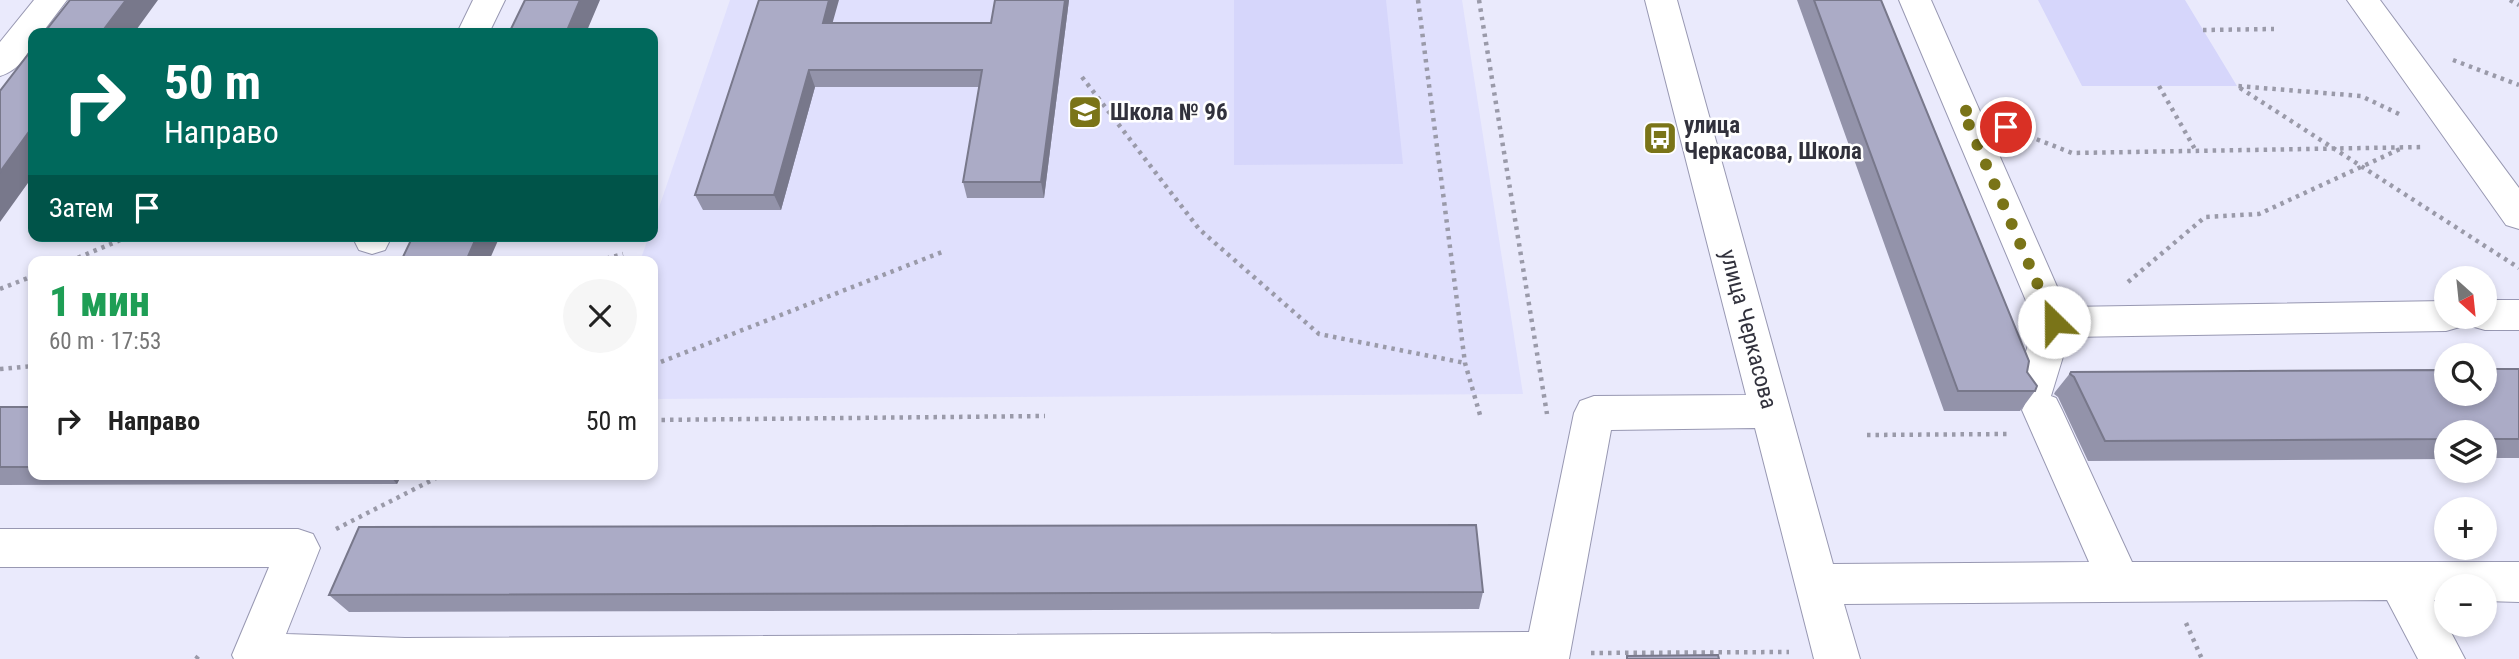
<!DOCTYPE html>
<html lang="ru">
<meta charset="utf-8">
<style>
:root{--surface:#fff;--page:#f6f6f6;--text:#222;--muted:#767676}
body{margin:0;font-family:"Roboto Condensed",sans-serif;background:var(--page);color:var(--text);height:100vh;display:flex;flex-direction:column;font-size:26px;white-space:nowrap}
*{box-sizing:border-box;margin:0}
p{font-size:23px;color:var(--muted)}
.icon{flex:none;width:38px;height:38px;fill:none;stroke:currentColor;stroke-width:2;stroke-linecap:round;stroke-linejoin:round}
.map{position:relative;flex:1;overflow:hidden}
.side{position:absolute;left:28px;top:256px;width:630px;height:224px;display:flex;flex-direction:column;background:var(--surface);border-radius:14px;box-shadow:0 4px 10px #0003}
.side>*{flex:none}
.banner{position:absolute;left:28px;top:28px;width:630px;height:214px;border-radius:14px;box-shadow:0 4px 10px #0003;background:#00695c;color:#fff;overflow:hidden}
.needle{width:46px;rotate:153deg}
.tools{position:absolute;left:2434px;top:266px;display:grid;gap:14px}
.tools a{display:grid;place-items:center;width:63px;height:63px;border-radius:50%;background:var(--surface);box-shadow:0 4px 10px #0003;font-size:35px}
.pin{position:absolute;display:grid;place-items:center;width:60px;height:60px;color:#fff;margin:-30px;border:4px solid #fff;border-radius:50%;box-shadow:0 2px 7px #0007}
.me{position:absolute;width:77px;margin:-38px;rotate:337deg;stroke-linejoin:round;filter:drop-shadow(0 0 5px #0008)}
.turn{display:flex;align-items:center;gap:24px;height:147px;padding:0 21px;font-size:32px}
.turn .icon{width:91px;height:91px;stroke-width:2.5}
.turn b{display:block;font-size:49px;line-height:60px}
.then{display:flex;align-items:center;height:66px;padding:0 21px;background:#0003;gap:14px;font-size:26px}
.round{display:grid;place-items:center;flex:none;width:74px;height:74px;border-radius:37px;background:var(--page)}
.overview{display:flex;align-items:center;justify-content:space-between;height:119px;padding:0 21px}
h1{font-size:42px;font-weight:800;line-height:52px;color:#1e9e55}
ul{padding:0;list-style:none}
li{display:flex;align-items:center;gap:21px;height:91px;padding:0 21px}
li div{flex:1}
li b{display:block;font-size:26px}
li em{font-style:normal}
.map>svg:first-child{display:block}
</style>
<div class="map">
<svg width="2519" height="659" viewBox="0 0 2519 659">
<rect width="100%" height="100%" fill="#eaeafc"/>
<path fill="#e0e0fd" d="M730,0H1462L1523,394L653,399V261H640L649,236H653V225Z"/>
<path fill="#d6d6fb" d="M1234,0H1386L1403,164L1234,165Z
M2038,0H2185L2237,86H2082Z"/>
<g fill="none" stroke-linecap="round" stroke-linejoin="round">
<g stroke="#9898b2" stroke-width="2">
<path id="minor" d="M34,0H67L42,33H33C33,52 18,71 0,76V42Z
M473,0H505L489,33H457Z
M1645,0H1677L1833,564L2089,562L2022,410L2025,404L2020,403L2014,391L2035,322L1899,0H1931L2066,307L2446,301V317H2465L2460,327L2446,331L2069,337L2051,396L2056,398L2062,410L2132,562H2519V602L2485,601V586H2446V601L2434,600L2465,659H2418L2387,600L1844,604L1860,659H1814L1755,428L1611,430L1569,659H234L232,655L269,567H0V529H298L313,534L320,548L286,634L405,638L1529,632L1574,413L1580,401L1594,396L1746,395Z
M2347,0H2380L2519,188V229L2506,225Z
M356,236H392L385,250L372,254L359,250L354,240Z
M2485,300H2519V330H2485L2471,326L2467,317H2485Z"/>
</g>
<path stroke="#9a9aa9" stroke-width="4.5" stroke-dasharray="3.5 5" stroke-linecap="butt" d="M1418,0L1465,363L1480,415
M1479,0L1547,414
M2510,0L2519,5
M2203,30L2274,29
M2453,60L2519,85
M1082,77L1199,229L1319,334L1465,363
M2159,86L2196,151
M2399,114L2361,96L2237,86L2519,268
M2013,130L2072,153L2424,147
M70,261L130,236
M598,261L623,254
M2128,282L2205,217L2259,214L2400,149
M0,289L33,276
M653,365L942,252
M0,369L33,366
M653,420L1045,416
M1867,435L2009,434
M336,529L444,474
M2186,623L2202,659
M1591,653L1789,652
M196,659L200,654"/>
<use href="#minor" fill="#fff" fill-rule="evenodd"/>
</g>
<path fill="#9393aa" d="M1069,0L1044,198H967L963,182L979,87H815L781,210H703L695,195L832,23H991Z
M1797,0H1881L2035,391L2020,411H1944Z
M2519,369V458H2485V432H2446V459L2088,461L2058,397L2054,394L2055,392L2071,372Z
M0,407H33V474H402L397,484L0,485Z
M1483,592L1479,609L349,612L329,595Z"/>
<path fill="#78788b" d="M126,0H158L134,33H101Z
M580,0H600L586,33H566Z
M829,0H839L828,39L823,23Z
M1065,0H1069L1044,198L1041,182Z
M809,70L815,87L781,210L774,195Z
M33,126V176L0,222V172Z
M477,236H500L489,261H466Z
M388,474H402L397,484Z"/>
<path fill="#ababc6" stroke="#78788b" stroke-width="2" d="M70,0H126L101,33H44Z
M525,0H580L566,33H509Z
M759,0H829L823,23H991L995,0H1065L1041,182H963L982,70H809L774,195H695Z
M1814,0H1881L2029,361L2027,372L2037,386L2035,391H1958Z
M33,48V126L0,172V91Z
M413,236H477L466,261H401Z
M2485,369H2519V439H2485V432H2446V439L2105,441L2074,377L2070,374L2071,372L2446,370V394H2485Z
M0,407H33V467H0Z
M1476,525L1483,592L329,595L359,527Z
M1718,655L1719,659H1627V656Z"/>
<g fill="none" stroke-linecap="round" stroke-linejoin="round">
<path stroke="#7a7418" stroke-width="12" stroke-dasharray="0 21.6" d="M2006,127L1962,109L2054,322"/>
</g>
<defs>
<g id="school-square" transform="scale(1.75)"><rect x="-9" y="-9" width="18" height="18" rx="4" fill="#7a7418" stroke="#fff"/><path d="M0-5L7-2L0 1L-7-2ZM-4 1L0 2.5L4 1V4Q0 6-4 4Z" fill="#fff"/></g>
<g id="bus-square" transform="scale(1.75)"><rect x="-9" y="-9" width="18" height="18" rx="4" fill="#7a7418" stroke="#fff"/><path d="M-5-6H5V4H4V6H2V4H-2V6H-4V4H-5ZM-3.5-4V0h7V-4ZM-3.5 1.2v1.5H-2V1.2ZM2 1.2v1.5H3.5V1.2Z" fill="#fff"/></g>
</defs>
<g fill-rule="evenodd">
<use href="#school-square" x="1085" y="112"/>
<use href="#bus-square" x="1660" y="138"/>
</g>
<g text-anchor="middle" stroke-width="5" stroke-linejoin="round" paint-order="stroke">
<g font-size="23" font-weight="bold" fill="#31313c" stroke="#fff" text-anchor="start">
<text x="1110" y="120">Школа № 96</text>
<text x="1684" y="133">улица<tspan x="1684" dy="26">Черкасова, Школа</tspan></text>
</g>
<g font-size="23" fill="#31313c" stroke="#fff">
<text transform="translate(1749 329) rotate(75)" y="8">улица Черкасова</text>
</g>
</g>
</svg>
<div class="tools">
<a><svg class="needle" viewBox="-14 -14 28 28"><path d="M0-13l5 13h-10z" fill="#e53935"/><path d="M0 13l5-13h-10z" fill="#767676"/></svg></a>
<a><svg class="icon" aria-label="search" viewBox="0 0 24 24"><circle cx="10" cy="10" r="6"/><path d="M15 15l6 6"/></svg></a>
<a><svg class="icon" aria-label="layers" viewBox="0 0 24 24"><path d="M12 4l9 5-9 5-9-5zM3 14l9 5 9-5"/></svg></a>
<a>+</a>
<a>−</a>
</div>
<div class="pin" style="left:2006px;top:127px;background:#d93025"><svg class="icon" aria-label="arrive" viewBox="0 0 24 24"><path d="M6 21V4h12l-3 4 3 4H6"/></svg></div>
<svg class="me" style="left:2054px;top:322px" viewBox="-20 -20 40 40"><circle r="19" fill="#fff"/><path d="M0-13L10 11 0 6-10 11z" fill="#7a7418"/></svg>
<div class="banner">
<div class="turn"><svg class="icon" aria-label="right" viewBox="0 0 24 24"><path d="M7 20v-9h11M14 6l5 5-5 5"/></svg><div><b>50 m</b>Направо</div></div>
<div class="then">Затем<svg class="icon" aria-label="arrive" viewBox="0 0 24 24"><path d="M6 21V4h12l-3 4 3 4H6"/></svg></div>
</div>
<section class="side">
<div class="overview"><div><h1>1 мин</h1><p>60 m · 17:53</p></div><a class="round"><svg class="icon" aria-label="close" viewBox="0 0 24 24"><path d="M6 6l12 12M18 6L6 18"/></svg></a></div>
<ul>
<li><svg class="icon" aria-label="right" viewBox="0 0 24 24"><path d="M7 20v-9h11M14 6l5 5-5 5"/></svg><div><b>Направо</b></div><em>50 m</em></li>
</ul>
</section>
</div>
